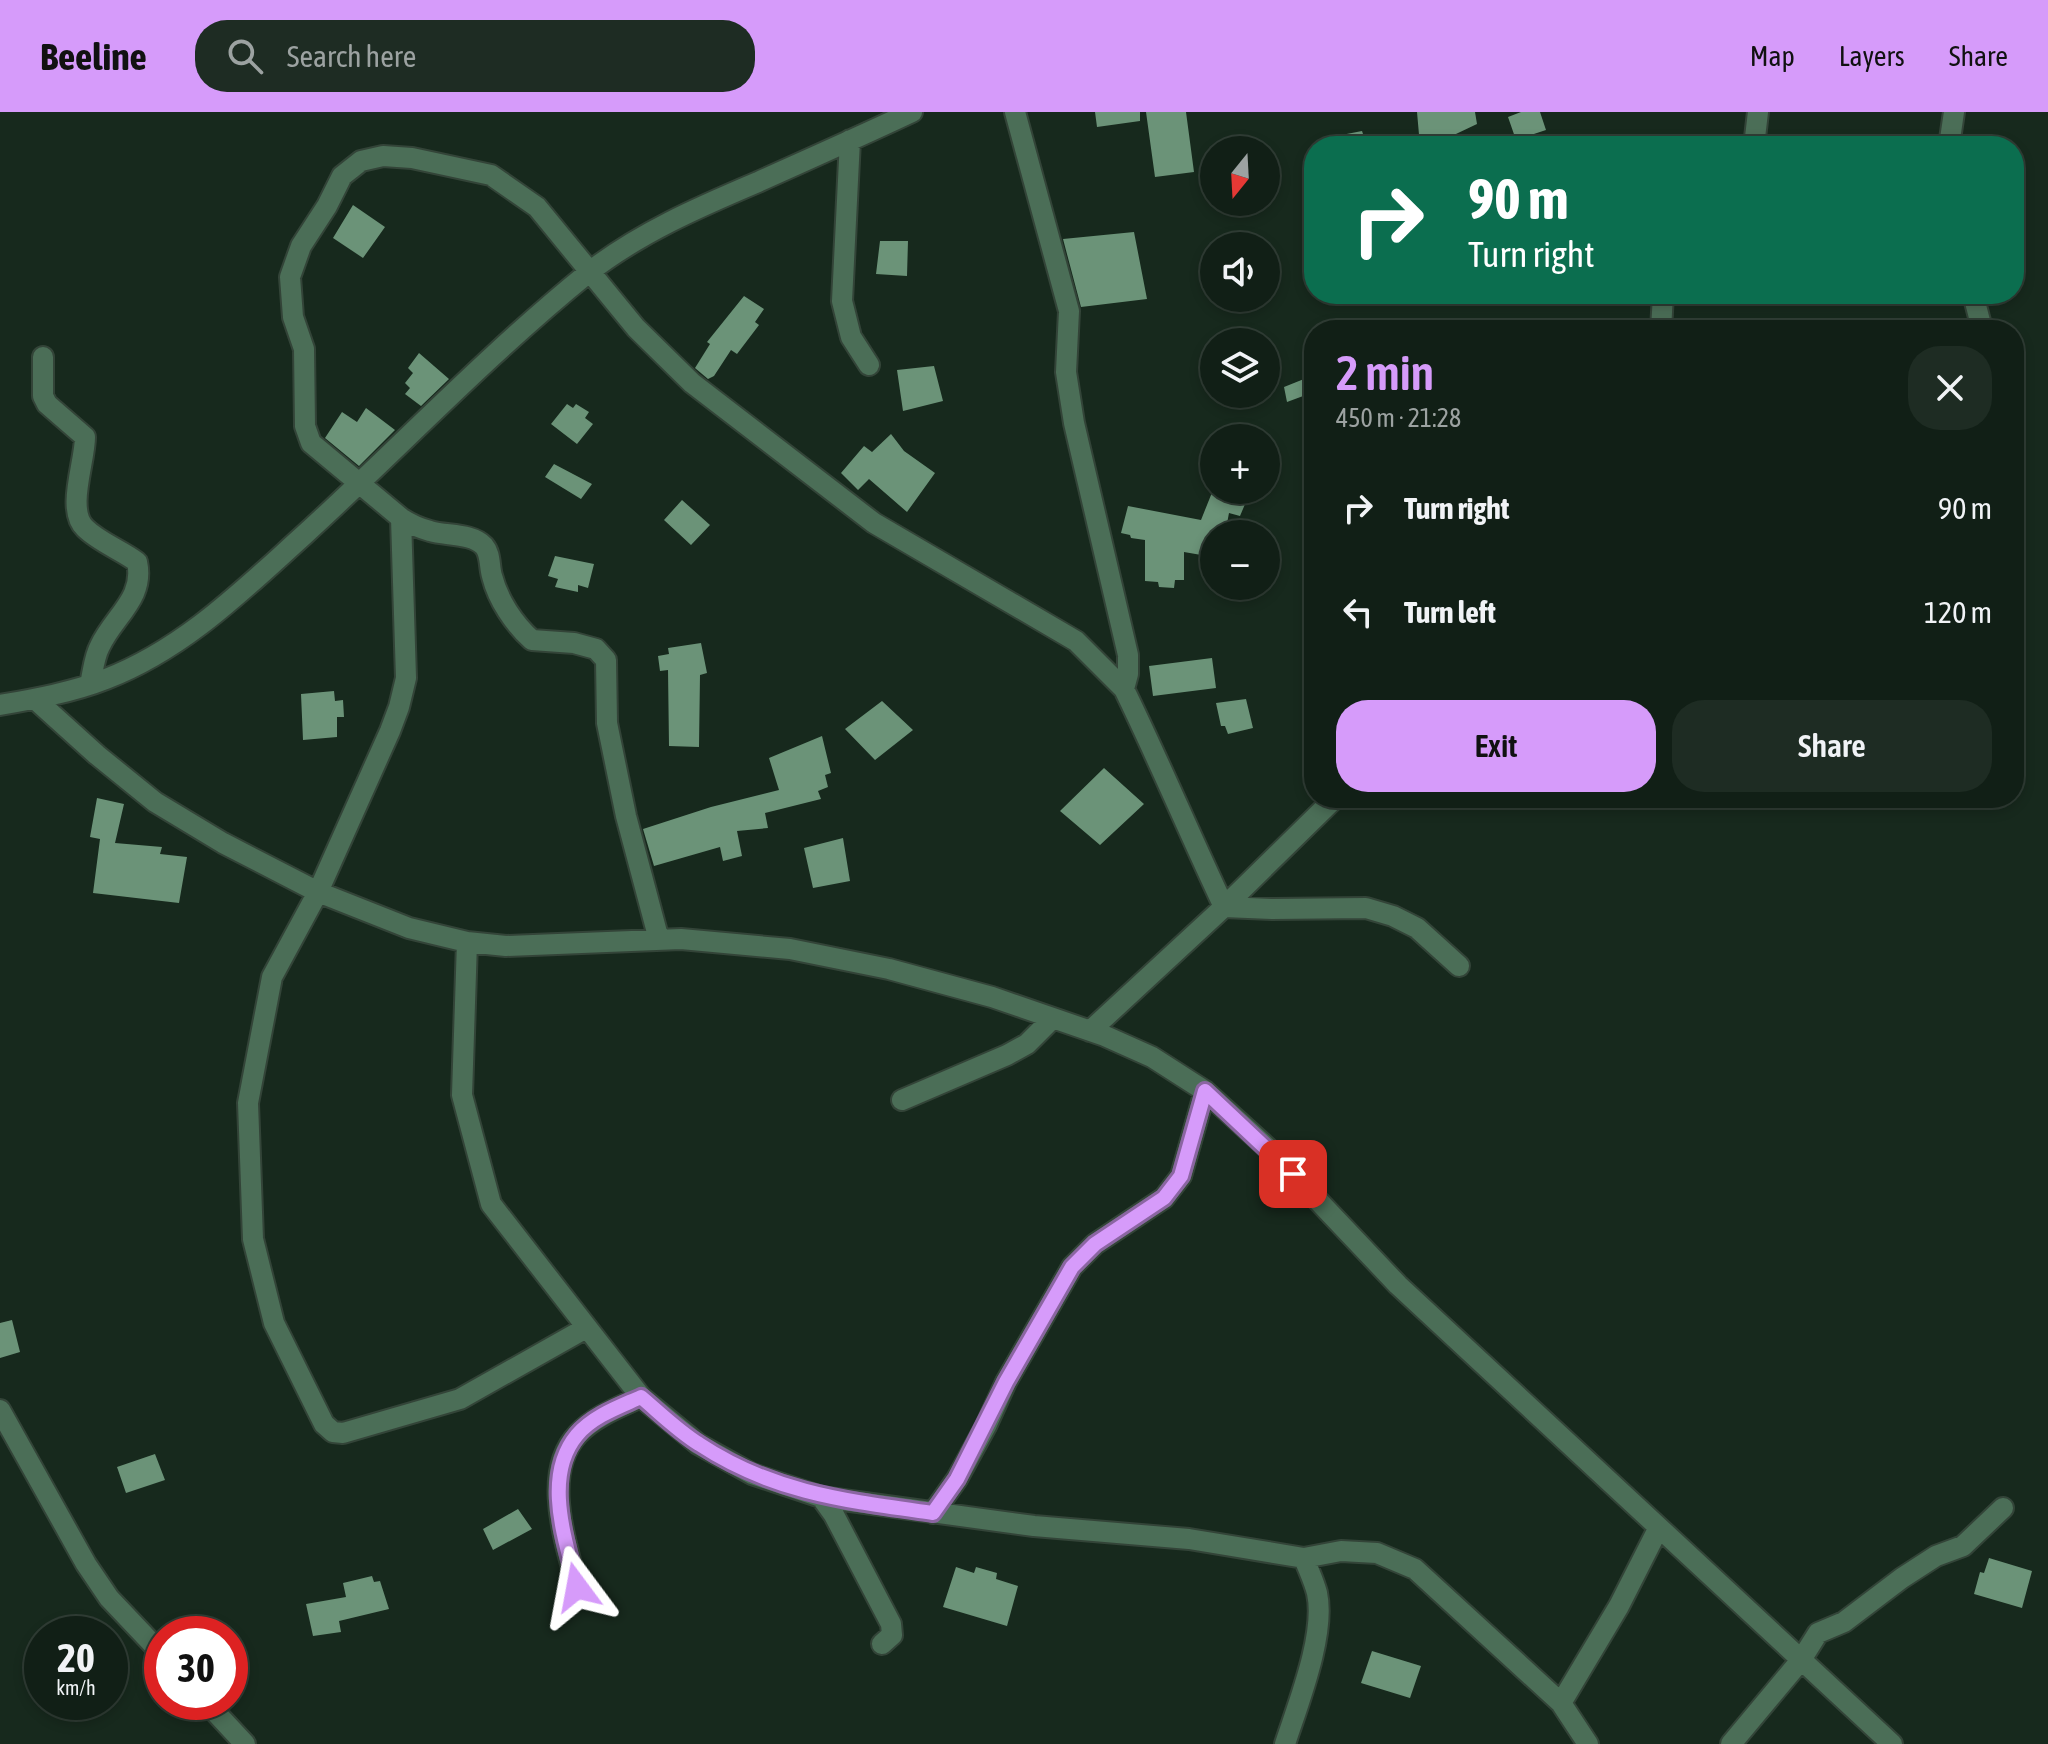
<!DOCTYPE html>
<meta charset="utf-8">
<style>
:root{--surface:#111f16;--page:#1e2c23;--text:#f1f3f6;--muted:#9ca2a1;--line:#303d35;--accent:#d69bfa}
body{margin:0;font-family:"Asap Condensed",sans-serif;background:var(--page);color:var(--text);height:100vh;display:flex;flex-direction:column;font-size:30px;white-space:nowrap}
*{box-sizing:border-box;margin:0}
p{font-size:26px;color:var(--muted)}
.icon{flex:none;width:44px;height:44px;fill:none;stroke:currentColor;stroke-width:2;stroke-linecap:round;stroke-linejoin:round}
.map{position:relative;flex:1;overflow:hidden}
.drawer{position:absolute;left:1304px;top:208px;width:720px;height:488px;display:flex;flex-direction:column;background:var(--surface);border-radius:32px;box-shadow:0 4px 12px #0003,0 0 0 2px var(--line)}
.drawer>*{flex:none}
.hud{position:absolute;left:1304px;top:24px;width:720px;height:168px;border-radius:32px;box-shadow:0 4px 12px #0003,0 0 0 2px var(--line);background:#0b6e4f;color:#fff;overflow:hidden}
.needle{width:52px;rotate:198deg}
.controls{position:absolute;left:1200px;top:24px;display:grid;gap:16px}
.controls a{display:grid;place-items:center;width:80px;height:80px;border-radius:50%;background:var(--surface);box-shadow:0 4px 12px #0003,0 0 0 2px var(--line);font-size:40px}
.speed{position:absolute;left:24px;top:1504px;display:flex;gap:16px;font-size:40px;font-weight:700;text-align:center}
.speed>*{display:grid;place-content:center;width:104px;height:104px;border-radius:50%;background:var(--surface);box-shadow:0 4px 12px #0003,0 0 0 2px var(--line);line-height:1}
.speed small{font-size:20px;font-weight:400}
.speed .limit{border:12px solid #d22;background:#fff;color:#111}
.pin{position:absolute;display:grid;place-items:center;width:68px;height:68px;color:#fff;margin:-34px;border-radius:16px;box-shadow:0 4px 12px #0006}
.me{position:absolute;width:88px;margin:-44px;rotate:347deg;stroke-linejoin:round;filter:drop-shadow(0 0 6px #0008)}
.turn{display:flex;align-items:center;gap:28px;height:168px;padding:0 32px;font-size:36px}
.turn .icon{width:104px;height:104px;stroke-width:2.5}
.turn b{display:block;font-size:56px;line-height:68px}
.round{display:grid;place-items:center;flex:none;width:84px;height:84px;border-radius:32px;background:var(--page)}
.headline{display:flex;align-items:center;justify-content:space-between;height:136px;padding:0 32px}
h1{font-size:48px;font-weight:600;line-height:60px;color:var(--accent)}
.action{display:flex;gap:16px;margin-top:auto;padding:16px 32px}
.action a{flex:1;height:92px;border-radius:32px;background:var(--accent);color:#111;font-size:32px;font-weight:600;line-height:92px;text-align:center}
.action a+a{background:var(--page);color:var(--text)}
ul{padding:0;list-style:none}
li{display:flex;align-items:center;gap:24px;height:104px;padding:0 32px}
li div{flex:1}
li b{display:block;font-size:30px}
li em{font-style:normal}
header{display:flex;align-items:center;gap:48px;box-sizing:border-box;height:112px;padding:0 40px;background:var(--accent);color:#111}
header strong{font-size:38px}
nav{display:flex;gap:44px;margin-inline-start:auto;font-size:28px}
.search{width:560px;height:72px;background:var(--page);display:flex;align-items:center;gap:20px;box-sizing:border-box;padding:0 28px;border-radius:32px;color:var(--muted);font-size:30px}
.map>svg:first-child{display:block}
</style>
<header>
<strong>Beeline</strong>
<div class="search"><svg class="icon" aria-label="search" viewBox="0 0 24 24"><circle cx="10" cy="10" r="6"/><path d="M15 15l6 6"/></svg>Search here</div>
<nav><a>Map</a><a>Layers</a><a>Share</a></nav>
</header>
<div class="map">
<svg width="2048" height="1632" viewBox="0 0 2048 1632">
<rect width="100%" height="100%" fill="#17291d"/>
<path fill="#6b9378" d="M1095,0H1140V9L1097,15Z
M1146,0H1186L1194,60L1155,65Z
M1417,0H1475L1477,12L1437,31L1420,34Z
M1521,0H1540L1546,18L1516,28L1508,5Z
M1362,19L1367,34H1321V27Z
M353,93L385,115L363,146L333,126Z
M1134,120L1147,187L1081,195L1063,127Z
M880,129H908L907,164L876,162Z
M744,184L764,197L755,210L759,213L737,242L731,238L714,264L708,267L695,256L710,232L707,230Z
M419,241L449,267L421,294L405,282L410,276L405,271L413,261L408,256Z
M934,254L943,289L903,299L897,258Z
M1314,263V280L1287,290L1284,275Z
M567,292L573,296L576,292L589,300L585,306L593,312L577,332L551,312Z
M366,296L395,318L359,354L325,326L342,300L357,310Z
M891,322L904,339L935,361L907,400L869,367L858,378L841,361L864,334L872,340Z
M554,352L592,372L581,387L545,365Z
M1213,378H1251L1240,404L1229,401L1225,422H1214V440L1208,439L1207,444L1184,440V468H1175L1174,476L1159,475L1158,470L1145,469V428L1131,426L1130,423L1121,421L1128,394L1201,408Z
M682,388L710,413L691,433L664,408Z
M555,444L594,452L588,476L578,473V480L555,475L558,467L548,464Z
M701,531L707,561L700,563L699,635L669,634L668,558L660,559L658,544L669,542L668,536Z
M1212,546L1216,576L1153,584L1149,554Z
M334,579L335,589L343,588L344,605H337V625L303,628L301,582Z
M1246,587L1253,616L1228,622L1225,614H1221L1216,591Z
M882,589L913,618L875,648L845,617Z
M822,624L831,661L825,663L828,675L818,679L821,687L765,701L768,716L737,719L742,744L723,749L720,735L654,754L643,717L711,695L779,678L769,646Z
M1104,656L1144,692L1100,733L1060,699Z
M97,686L124,692L115,731L162,735L160,742L187,745L179,791L93,781L100,727L90,725Z
M843,726L850,769L813,776L804,736Z
M12,1208L20,1240L0,1246V1211Z
M155,1342L165,1368L126,1381L117,1355Z
M518,1397L532,1417L493,1438L483,1417Z
M1989,1446L2032,1459L2022,1496L1974,1482L1980,1460L1984,1461Z
M956,1455L974,1461L976,1455L997,1461L996,1467L1018,1474L1007,1514L943,1495Z
M372,1464L374,1470L380,1469L389,1497L339,1509L341,1520L313,1524L306,1492L346,1485L343,1471Z
M1372,1539L1421,1554L1410,1586L1361,1571Z"/>
<g fill="none" stroke-linecap="round" stroke-linejoin="round">
<g stroke="#334438" stroke-width="24">
<path id="minor" d="M1015,0L1069,199L1066,260L1074,311L1128,543V562L1124,577C1159,649 1190,723 1224,795L1272,797L1366,796L1393,804L1417,816L1459,854
M850,28L842,189L851,225L869,253
M1754,34L1758,0
M1949,34L1954,0
M1973,182L1981,213L1980,218
M1661,218L1663,182
M43,245V284L47,292L85,325C85,350 66,398 85,416C99,430 121,438 137,450C145,486 114,504 100,534C94,545 93,560 90,572
M401,406L406,566L399,595L390,619L318,780L272,865L248,991L253,1127L274,1211L324,1312L333,1320L343,1321L460,1287L586,1216
M35,587L97,643L155,690L223,731L318,780L409,816L467,830L506,834L681,827L790,837L889,857L992,885L1105,924L1152,945L1205,979L1272,1040L1398,1173L1892,1632
M0,593C35,587 73,580 106,567C184,537 243,478 304,423C399,336 488,242 588,161C639,121 699,95 758,70C809,47 861,24 912,0
M659,828L626,704L607,611L606,548L596,537L574,531L532,528C514,512 498,488 492,464C489,454 491,442 484,434C472,421 446,424 430,419C419,416 410,412 401,406L311,331L305,314L304,237L293,205L290,165L301,134L327,94L342,64L361,49L383,44L412,46L491,63L537,95L636,216L692,271L874,411L1076,529L1124,577
M467,830L462,983L491,1092L641,1285L698,1332L752,1362L821,1385L1034,1414L1189,1427L1304,1446L1341,1439L1377,1441L1415,1457L1561,1591L1588,1632
M1090,919L1224,795L1335,686
M902,988L1007,943L1027,932L1053,906
M0,1298L86,1452L109,1486L162,1542
M821,1385L834,1403L891,1512L892,1523L882,1532
M933,1401L957,1367L986,1314L1006,1270L1072,1155L1095,1132L1164,1086L1181,1064L1205,979
M577,1475C566,1430 541,1361 578,1322C595,1304 620,1295 641,1285
M206,1590L245,1632
M1561,1591L1619,1494L1658,1417
M1285,1632C1298,1592 1326,1522 1317,1481C1314,1469 1308,1457 1304,1446
M1731,1632L1801,1548L1818,1521L1844,1510L1902,1466L1936,1444L1963,1434L2003,1396"/>
</g>
<use href="#minor" stroke="#4b6e57" stroke-width="20"/>
</g>
<g fill="none" stroke-linecap="round" stroke-linejoin="round">
<g stroke="#8b65a2" stroke-width="20">
<path id="route" d="M577,1475C566,1429 542,1365 577,1323C593,1304 619,1295 641,1285C660,1301 678,1319 699,1332C773,1381 847,1389 933,1401L957,1367L1006,1270L1072,1155L1095,1132L1164,1086L1181,1064L1205,979L1293,1062"/>
</g>
<use href="#route" stroke="#d69bfa" stroke-width="14"/>
</g>
</svg>
<div class="controls">
<a><svg class="needle" viewBox="-14 -14 28 28"><path d="M0-13l5 13h-10z" fill="#e53935"/><path d="M0 13l5-13h-10z" fill="#9ca2a1"/></svg></a>
<a><svg class="icon" aria-label="sound" viewBox="0 0 24 24"><path d="M4 9h4l5-4v14l-5-4H4zM17 9q2 3 0 6"/></svg></a>
<a><svg class="icon" aria-label="layers" viewBox="0 0 24 24"><path d="M12 4l9 5-9 5-9-5zM3 14l9 5 9-5"/></svg></a>
<a>+</a>
<a>−</a>
</div>
<div class="speed"><div>20<small>km/h</small></div><div class="limit">30</div></div>
<div class="pin" style="left:1293px;top:1062px;background:#d93025"><svg class="icon" aria-label="arrive" viewBox="0 0 24 24"><path d="M6 21V4h12l-3 4 3 4H6"/></svg></div>
<svg class="me" style="left:577px;top:1475px" viewBox="-20 -20 40 40"><path d="M0-17L14 15 0 8-14 15z" fill="#d69bfa" stroke="#fff" stroke-width="4"/></svg>
<div class="hud">
<div class="turn"><svg class="icon" aria-label="right" viewBox="0 0 24 24"><path d="M7 20v-9h11M14 6l5 5-5 5"/></svg><div><b>90 m</b>Turn right</div></div>
</div>
<section class="drawer">
<div class="headline"><div><h1>2 min</h1><p>450 m · 21:28</p></div><a class="round"><svg class="icon" aria-label="close" viewBox="0 0 24 24"><path d="M6 6l12 12M18 6L6 18"/></svg></a></div>
<ul>
<li><svg class="icon" aria-label="right" viewBox="0 0 24 24"><path d="M7 20v-9h11M14 6l5 5-5 5"/></svg><div><b>Turn right</b></div><em>90 m</em></li>
<li><svg class="icon" aria-label="left" viewBox="0 0 24 24"><path d="M17 20v-9H6M10 6l-5 5 5 5"/></svg><div><b>Turn left</b></div><em>120 m</em></li>
</ul>
<div class="action"><a>Exit</a><a>Share</a></div>
</section>
</div>
